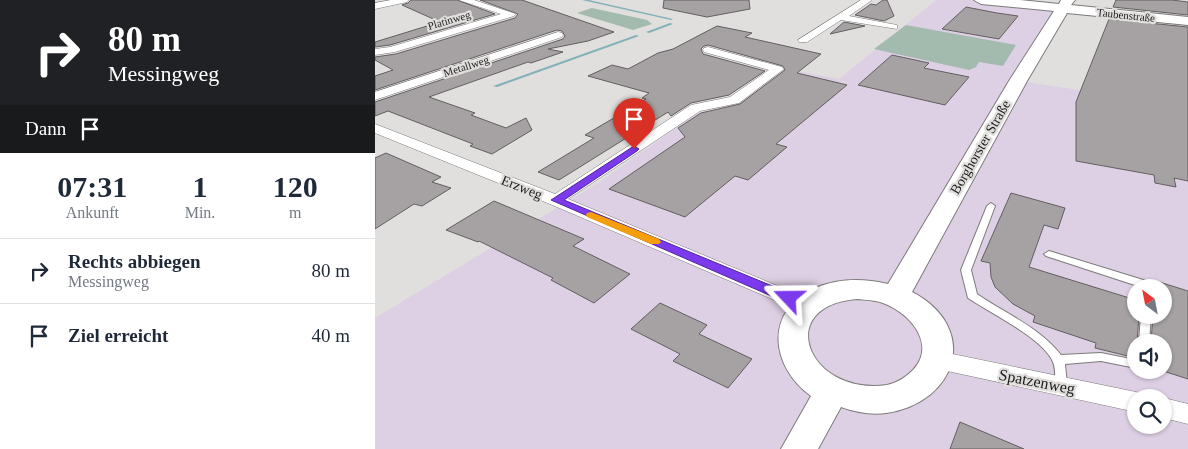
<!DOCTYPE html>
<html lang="de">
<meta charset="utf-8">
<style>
:root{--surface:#fff;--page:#f6f6f7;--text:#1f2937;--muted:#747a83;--line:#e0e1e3}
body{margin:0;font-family:Georgia,serif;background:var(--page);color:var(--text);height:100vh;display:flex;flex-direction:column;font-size:19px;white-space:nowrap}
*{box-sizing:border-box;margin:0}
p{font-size:16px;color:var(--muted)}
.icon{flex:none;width:28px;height:28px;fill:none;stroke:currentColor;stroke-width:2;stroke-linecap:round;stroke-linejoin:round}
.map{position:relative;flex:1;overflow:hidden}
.drawer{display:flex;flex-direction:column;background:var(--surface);width:375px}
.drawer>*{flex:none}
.top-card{background:#202124;color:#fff;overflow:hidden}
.needle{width:32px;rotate:328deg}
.fabs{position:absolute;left:752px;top:279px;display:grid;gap:10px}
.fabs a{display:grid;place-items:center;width:45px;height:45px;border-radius:50%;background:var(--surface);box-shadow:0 1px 4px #0004;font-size:25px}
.pin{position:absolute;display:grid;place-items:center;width:42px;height:42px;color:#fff;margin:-51px -21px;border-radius:50% 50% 50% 0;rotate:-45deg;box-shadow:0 0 5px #0007}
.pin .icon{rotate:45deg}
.me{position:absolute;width:55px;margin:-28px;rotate:293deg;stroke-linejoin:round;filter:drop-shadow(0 0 4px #0008)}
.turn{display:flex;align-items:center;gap:18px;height:105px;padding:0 25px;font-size:22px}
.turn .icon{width:65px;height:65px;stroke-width:2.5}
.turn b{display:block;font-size:35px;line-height:42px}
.then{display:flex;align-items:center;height:48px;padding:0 25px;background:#0003;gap:10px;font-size:19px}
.eta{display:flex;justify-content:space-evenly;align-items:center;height:85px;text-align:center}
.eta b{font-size:30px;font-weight:700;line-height:35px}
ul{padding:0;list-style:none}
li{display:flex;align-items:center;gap:15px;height:65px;padding:0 25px;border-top:1px solid var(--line)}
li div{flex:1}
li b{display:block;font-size:19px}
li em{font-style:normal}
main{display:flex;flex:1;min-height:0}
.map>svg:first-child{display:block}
</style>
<main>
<section class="drawer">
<div class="top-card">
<div class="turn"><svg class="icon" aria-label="right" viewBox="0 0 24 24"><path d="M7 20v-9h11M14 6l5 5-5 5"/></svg><div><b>80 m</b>Messingweg</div></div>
<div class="then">Dann<svg class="icon" aria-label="arrive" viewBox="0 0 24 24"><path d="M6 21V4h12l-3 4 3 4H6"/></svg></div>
</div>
<div class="eta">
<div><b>07:31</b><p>Ankunft</p></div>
<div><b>1</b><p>Min.</p></div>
<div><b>120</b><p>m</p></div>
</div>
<ul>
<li><svg class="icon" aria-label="right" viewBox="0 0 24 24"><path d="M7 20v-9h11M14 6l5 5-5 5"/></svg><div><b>Rechts abbiegen</b><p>Messingweg</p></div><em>80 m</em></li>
<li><svg class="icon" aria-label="arrive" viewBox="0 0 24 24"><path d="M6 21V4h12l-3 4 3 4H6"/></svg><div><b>Ziel erreicht</b></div><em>40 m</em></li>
</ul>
</section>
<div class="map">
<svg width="813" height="449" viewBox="0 0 813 449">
<rect width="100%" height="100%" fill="#e1dfdd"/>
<path fill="#ded0e4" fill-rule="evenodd" d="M561,0H606L688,8L644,81L813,106V449H0V318L223,183L322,113L343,110L411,69L464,79ZM761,288H789V315H761ZM761,342H789V370H761ZM761,398H789V425H761Z"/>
<path fill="#a2bbae" d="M217,8L272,20L277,24L258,30L202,13Z
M531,25L641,45L628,66L604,62L601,67L594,70L499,49Z"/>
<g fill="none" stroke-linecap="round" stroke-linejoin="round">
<path fill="#82b1b9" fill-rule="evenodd" d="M207,0H214L298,19L296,20Z
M295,23L298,24L274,33L271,32Z
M261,35L264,36L122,87L118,86Z"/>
</g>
<path fill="#a6a2a4" stroke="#625f60" d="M36,0H82L120,14L15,45L0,47V42L65,22L27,5L33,3Z
M105,0H147L239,32L213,41L173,49L188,52L156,63L153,62L54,97L100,113L96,115L131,128L151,118L157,130L117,154L95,146L98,144L13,111L0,116V102L188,39L190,36L187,31L182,30L0,90V76L18,70L0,60V57L21,54L140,18L143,14Z
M289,0H374L375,9L332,17L288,8Z
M508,0H512L519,16L509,21L480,15L496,4L501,5Z
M741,0H797L813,2V15L738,7Z
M591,7L622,13L643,16L624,39L567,29Z
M734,19L813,27V181L799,178L801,187L780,183L779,175L701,161V102Z
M469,22L490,26L455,34Z
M342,26L377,33L370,37L446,54L422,73L472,85L401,144L412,147L373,180L360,176L310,217L234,189L310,137L303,128L326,113L365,104L410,70L408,66L333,45L329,46L326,49L328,54L390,71L354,95L316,103L296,116L293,112L184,180L163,172L219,138L210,135L271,99L267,98L274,93L213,76L237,65L253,69L283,53L298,49Z
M517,55L554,63L549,68L594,77L570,105L483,85Z
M11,153L66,177L57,182L76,188L47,206L39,204L0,229V158Z
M636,193L690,208L683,229L669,225L654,267L761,300V315H764L761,358L720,348L721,343L658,322L660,316L638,304L620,287L616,277L615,263L606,261Z
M119,201L209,239L198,246L255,274L219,303L176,280L178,278L104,241L103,242L71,230Z
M781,281L813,291V379L785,370H789V342H776L778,315H789V288H781Z
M285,303L332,325L324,334L377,359L353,388L298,361L305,354L256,329Z
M585,422L649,449H575Z"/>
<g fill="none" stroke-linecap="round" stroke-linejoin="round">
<g stroke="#7d7b79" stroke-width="2">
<path id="lane" d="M616,203L620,206L596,270L602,294C631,314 664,327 686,355L726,353L761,360V368L726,361L690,364L692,385L690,388L686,390L682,388L680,385C680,378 681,369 678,362C668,338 615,313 593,298L586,270L612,206Z
M674,251L778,283L780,285L779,288H769L671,256L669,254Z
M766,315H776L774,342H764Z"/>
</g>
<g stroke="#7d7b79" stroke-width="1">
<path id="street" d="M16,0H34L32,2L0,9V3Z
M84,0H99L141,14L139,16L20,52L0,55V49L15,47L126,14Z
M486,0H497L474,16L522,25V29L466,20L432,42H424L423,40Z
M183,32L187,33L188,35L187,37L0,100V92Z
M333,47L407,67L409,69L364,103L325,111L193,199L439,301L442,306L439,311L432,313L425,311L175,204L0,133V124L180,194L316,105L355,97L394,70L329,52L328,50L329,48Z
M563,351L761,392L770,395L771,398H761V412L563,369L555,366L552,360L555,354Z
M789,398L813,404V424L789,418Z"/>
</g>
<g stroke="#7d7b79" stroke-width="2">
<path id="secondary" d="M599,0H645L684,4L686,0H700L696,5L813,17V25L692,13L652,81L537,292C606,328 582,403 511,413C496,415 480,412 466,407L443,449H406L436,396C395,366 389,311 440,288C464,278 488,278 513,284L634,81L679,11L606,4ZM482,299C491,300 500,300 508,303C535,313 562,344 538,370C531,377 522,383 512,385C433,396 397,306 482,299Z"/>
</g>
<use href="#lane" fill="#fff" fill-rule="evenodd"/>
<use href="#street" fill="#fff" fill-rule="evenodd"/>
<use href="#secondary" fill="#fff" fill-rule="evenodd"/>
</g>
<path fill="#7c3aed" stroke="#51269a" d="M259,146L264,149L262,151L189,200L419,295L421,298L419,302H410L176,200Z"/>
<path fill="#f59e0b" d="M216,212L284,239L286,242L284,244H276L212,217L211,215L212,213Z"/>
<g text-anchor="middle" stroke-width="4.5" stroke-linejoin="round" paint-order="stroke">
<g font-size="11" fill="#1d1c1c" stroke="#e1dfdd">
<text transform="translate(751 15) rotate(6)" y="4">Taubenstraße</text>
<text transform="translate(74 20) rotate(-16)" y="4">Platinweg</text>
<text transform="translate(91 66) rotate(-18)" y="4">Metallweg</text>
</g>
<g font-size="14" fill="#1d1c1c" stroke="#e1dfdd">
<text transform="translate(605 147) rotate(-60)" y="5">Borghorster Straße</text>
<text transform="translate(147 187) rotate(22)" y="5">Erzweg</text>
</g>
<g font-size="16" fill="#1d1c1c" stroke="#e1dfdd">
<text transform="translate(662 381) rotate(11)" y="6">Spatzenweg</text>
</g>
</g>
</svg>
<div class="fabs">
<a><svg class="needle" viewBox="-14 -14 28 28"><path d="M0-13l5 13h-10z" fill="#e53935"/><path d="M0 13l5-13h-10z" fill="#747a83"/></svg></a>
<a><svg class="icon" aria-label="sound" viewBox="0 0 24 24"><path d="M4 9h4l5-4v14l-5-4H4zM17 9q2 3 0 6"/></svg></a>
<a><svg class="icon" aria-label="search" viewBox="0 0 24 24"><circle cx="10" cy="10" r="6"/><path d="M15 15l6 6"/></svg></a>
</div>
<div class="pin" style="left:259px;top:149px;background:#d93025"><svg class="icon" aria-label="arrive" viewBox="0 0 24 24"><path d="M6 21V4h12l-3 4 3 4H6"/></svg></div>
<svg class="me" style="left:414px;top:298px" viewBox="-20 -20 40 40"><path d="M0-17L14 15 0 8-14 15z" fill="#7c3aed" stroke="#fff" stroke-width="4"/></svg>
</div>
</main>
